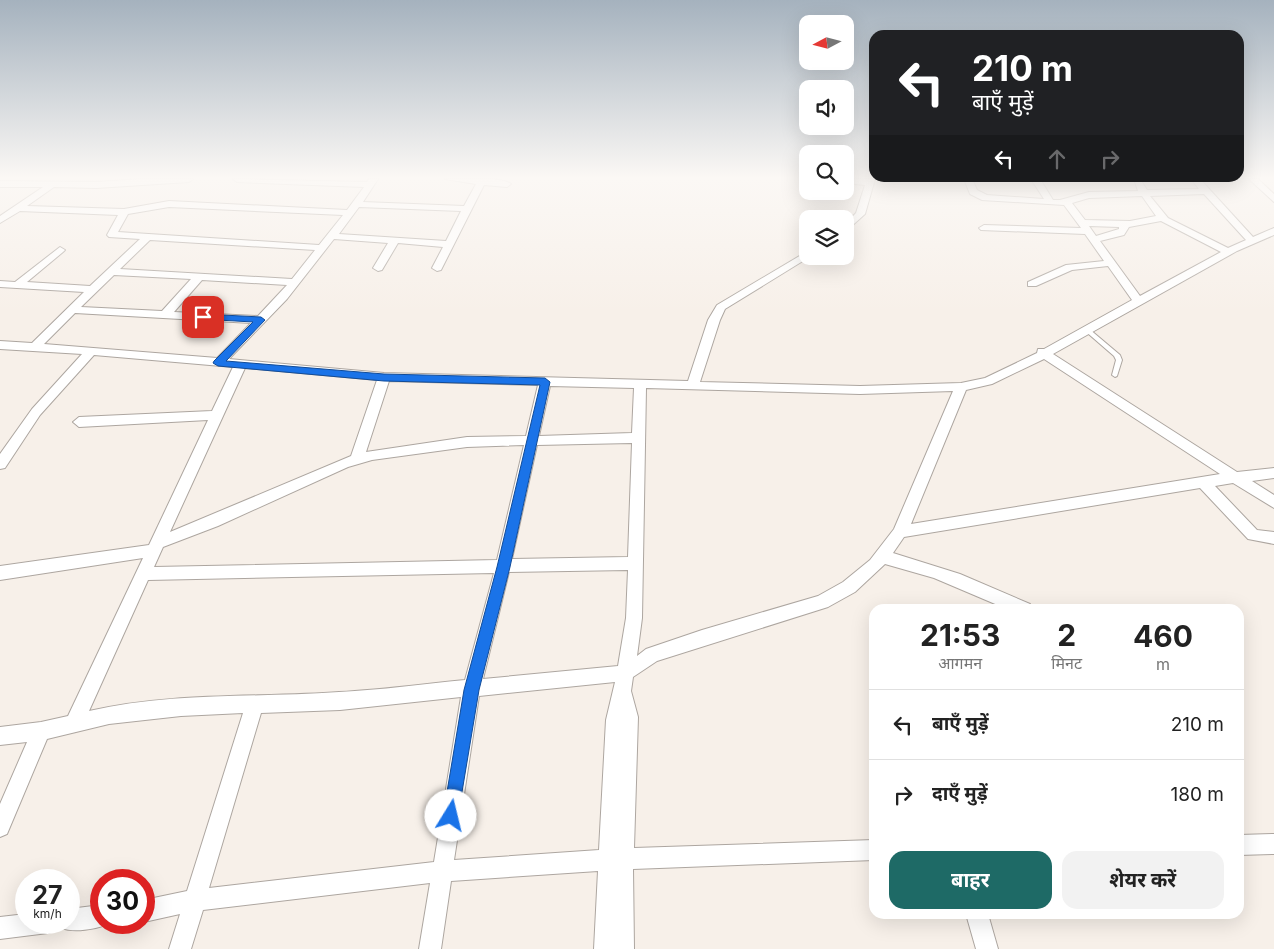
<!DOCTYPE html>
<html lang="hi">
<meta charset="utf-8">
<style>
:root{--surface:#fff;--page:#f2f2f2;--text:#222;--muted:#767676;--line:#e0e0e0;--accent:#1e6a66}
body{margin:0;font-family:Inter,"Noto Sans Devanagari",sans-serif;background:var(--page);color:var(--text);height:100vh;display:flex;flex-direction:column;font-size:19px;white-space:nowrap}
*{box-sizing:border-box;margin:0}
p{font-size:16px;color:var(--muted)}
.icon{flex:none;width:28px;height:28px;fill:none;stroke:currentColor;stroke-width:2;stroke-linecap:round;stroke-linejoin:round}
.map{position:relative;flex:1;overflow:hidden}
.details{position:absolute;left:869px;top:604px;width:375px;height:315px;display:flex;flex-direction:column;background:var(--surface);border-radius:15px;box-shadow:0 5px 20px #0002}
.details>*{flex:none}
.hud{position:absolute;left:869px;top:30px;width:375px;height:152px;border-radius:15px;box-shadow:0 5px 20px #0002;background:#202124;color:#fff;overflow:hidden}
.needle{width:32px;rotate:263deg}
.controls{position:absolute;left:799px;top:15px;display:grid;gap:10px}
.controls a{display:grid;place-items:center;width:55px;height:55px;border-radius:10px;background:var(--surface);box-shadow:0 5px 20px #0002;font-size:25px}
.speed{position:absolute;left:15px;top:869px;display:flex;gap:10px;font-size:25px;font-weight:700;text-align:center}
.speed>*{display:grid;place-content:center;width:65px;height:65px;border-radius:50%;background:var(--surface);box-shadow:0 5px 20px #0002;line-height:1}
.speed small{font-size:12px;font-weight:400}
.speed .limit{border:8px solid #d22;background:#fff;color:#111}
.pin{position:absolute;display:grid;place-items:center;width:42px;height:42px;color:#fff;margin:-21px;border-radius:10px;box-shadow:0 2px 8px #0006}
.me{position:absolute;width:55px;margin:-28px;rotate:9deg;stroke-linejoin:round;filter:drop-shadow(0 0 4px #0008)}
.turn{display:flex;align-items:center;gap:18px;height:105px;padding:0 20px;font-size:22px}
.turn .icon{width:65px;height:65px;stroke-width:2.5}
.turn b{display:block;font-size:35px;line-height:42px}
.lanes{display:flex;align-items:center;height:48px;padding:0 20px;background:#0003;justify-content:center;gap:25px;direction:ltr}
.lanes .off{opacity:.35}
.eta{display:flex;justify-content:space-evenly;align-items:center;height:85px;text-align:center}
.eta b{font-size:30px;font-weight:700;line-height:35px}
.cta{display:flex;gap:10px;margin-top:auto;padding:10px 20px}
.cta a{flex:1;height:58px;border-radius:15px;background:var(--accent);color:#fff;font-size:20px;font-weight:700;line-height:58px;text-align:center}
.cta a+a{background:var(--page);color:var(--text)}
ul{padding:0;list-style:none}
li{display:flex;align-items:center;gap:15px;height:70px;padding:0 20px;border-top:1px solid var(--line)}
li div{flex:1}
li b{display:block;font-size:19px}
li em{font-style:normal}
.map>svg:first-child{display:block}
</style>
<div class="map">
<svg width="1274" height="949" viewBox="0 0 1274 949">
<rect width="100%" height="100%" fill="#f7f0e9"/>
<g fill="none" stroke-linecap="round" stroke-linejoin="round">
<g stroke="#ada6a0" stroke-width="2">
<path id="lane" d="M1086,327L1088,328L1120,355L1122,360L1117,376L1115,377L1112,375L1116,360L1114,356L1084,330L1083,329Z"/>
</g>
<g stroke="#ada6a0" stroke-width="2">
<path id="street" d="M143,179H193L189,182L96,188L54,187L27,206L124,209L169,201L347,210L364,187L237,182L233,179L367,182L369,179H378L363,202L464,206L476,184L445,179C460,179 501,176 511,184L507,187L484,185L441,270L437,271L432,268L443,247L398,243L382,270L378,271L373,268L388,243L334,239L287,299L229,359L384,373L688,381L708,320L717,305L808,251V256H811L725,309L720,320L700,382L860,386L961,383L985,378L1037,353L1038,349H1044L1132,300L1108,266L1072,270L1036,286H1028V282L1066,265L1104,261L1085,234L981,230L979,228L984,225L1081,228L1064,205L982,200L970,194L964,179H972L977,190L987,195L1044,199L1031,179H1040L1053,200H1060L1089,192L1138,191L1134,179H1140L1147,190L1199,189L1191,179H1200L1253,237L1274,228V235L1237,251L1053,354L1237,472L1274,468V478L1252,481L1274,495V508L1233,483L1215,486L1257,530L1274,532V544L1248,539L1200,488L904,537L893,553L960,574L1030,604L1032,609H1007L934,578L885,564L855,592L828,607L657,661L633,677L631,691L638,717L634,848L874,840V860L633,869L634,949H594L598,871L451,881L441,949H419L430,883L203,910L191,949H169L180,914L144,922V900L187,891L243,713L181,716L109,724L47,739L7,834L0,837V804L27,742L0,745V727L41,722L68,716L143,558L0,580V566L149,545L208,420L79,427L73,422L79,417L212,411L233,367L94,355L40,415L5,468L0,469V454L32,409L82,354L0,349V341L32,343L84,292L0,287V281L15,282L60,247L65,250L63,252L27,282L90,286L140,239L109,237L107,235L118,215L20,211L0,223V216L43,187H0V181L96,182ZM1204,194L1246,240L1228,248L1168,218L1150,196ZM1142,196L1156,216L1130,221L1085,220L1072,203L1089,198ZM169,207L343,215L319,245L118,232L128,214ZM359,207L461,211L446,241L339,234ZM1161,221L1221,252L1140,296L1100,241L1124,235L1129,227ZM1089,226L1119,227V229L1096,236ZM150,240L315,250L292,279L120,269ZM114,275L191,279L162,311L81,307ZM202,280L287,285L258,316L174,312ZM75,313L251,323L217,358L44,344ZM1044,359L1220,474L911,524L966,390L992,384ZM245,368L377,380L351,456L170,532ZM389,381L538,385L526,436L467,437L366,452ZM550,386L634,388L632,433L539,436ZM646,388L860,394L953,391L894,529L870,560L843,582L818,596L702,630L646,649L637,656L642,618ZM632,443L628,557L512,559L537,445ZM524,445L497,560L154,567L163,547L218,526L348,467L372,460L467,447ZM628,570L626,618L618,666L483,679L509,572ZM494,573L465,680C423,684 381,690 339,692C256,698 171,692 89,711L148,580ZM615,682L606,720L599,850L454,860L479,696ZM461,697L434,862L209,888L261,713L340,710Z
M845,179H875L865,214L845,232V224L856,213L865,185L845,183Z
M1249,179H1258L1274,194V202Z
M1274,834V854L1239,855V835Z
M101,905V922L109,924C95,929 75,933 61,928L59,922H69V909Z
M26,914V922H59L56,930L48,933L0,939V917Z
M966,914H988L998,949H976Z"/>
</g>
<use href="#lane" fill="#fff" fill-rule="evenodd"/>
<use href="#street" fill="#fff" fill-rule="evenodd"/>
</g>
<linearGradient id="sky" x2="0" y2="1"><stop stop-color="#a5b2be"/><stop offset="0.57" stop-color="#fbf8f5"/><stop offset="1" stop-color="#fbf8f5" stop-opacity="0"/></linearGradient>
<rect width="1274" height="312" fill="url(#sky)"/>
<path fill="#1a73e8" stroke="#114b97" d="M203,314L261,317L265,320L226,361L384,374L545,378L550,382L510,567L479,690L457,822L451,825L445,822L443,816L464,690L497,567L540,385L384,381L218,366L213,363L214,361L253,322L200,319V315Z"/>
</svg>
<div class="controls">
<a><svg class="needle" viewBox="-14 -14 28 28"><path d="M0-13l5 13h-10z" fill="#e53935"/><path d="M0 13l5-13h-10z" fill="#767676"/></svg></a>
<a><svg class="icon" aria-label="sound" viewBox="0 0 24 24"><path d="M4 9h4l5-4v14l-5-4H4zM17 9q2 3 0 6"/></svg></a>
<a><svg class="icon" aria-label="search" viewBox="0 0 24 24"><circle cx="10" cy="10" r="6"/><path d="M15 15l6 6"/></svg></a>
<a><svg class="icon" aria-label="layers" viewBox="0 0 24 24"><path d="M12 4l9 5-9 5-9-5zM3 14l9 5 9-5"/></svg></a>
</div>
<div class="speed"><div>27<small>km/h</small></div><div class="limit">30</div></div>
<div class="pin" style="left:203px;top:317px;background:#d93025"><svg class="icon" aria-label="arrive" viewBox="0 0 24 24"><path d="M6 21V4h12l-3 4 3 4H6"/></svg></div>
<svg class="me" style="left:451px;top:816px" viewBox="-20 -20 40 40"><circle r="19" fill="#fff"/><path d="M0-13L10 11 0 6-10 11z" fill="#1a73e8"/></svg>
<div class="hud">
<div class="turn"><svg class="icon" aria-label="left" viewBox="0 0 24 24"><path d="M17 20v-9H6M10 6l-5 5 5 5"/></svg><div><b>210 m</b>बाएँ मुड़ें</div></div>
<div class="lanes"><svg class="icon" aria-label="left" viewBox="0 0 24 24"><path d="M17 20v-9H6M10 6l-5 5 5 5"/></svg><svg class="icon off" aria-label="ahead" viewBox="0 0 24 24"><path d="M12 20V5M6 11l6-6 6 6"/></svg><svg class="icon off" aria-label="right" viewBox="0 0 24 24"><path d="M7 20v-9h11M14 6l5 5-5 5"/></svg></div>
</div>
<section class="details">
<div class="eta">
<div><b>21:53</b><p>आगमन</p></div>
<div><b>2</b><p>मिनट</p></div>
<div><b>460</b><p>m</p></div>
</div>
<ul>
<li><svg class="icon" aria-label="left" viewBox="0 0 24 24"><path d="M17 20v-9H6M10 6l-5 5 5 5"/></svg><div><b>बाएँ मुड़ें</b></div><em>210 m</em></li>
<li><svg class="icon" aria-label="right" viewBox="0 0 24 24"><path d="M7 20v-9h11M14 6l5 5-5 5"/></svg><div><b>दाएँ मुड़ें</b></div><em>180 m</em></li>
</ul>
<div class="cta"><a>बाहर</a><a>शेयर करें</a></div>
</section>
</div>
